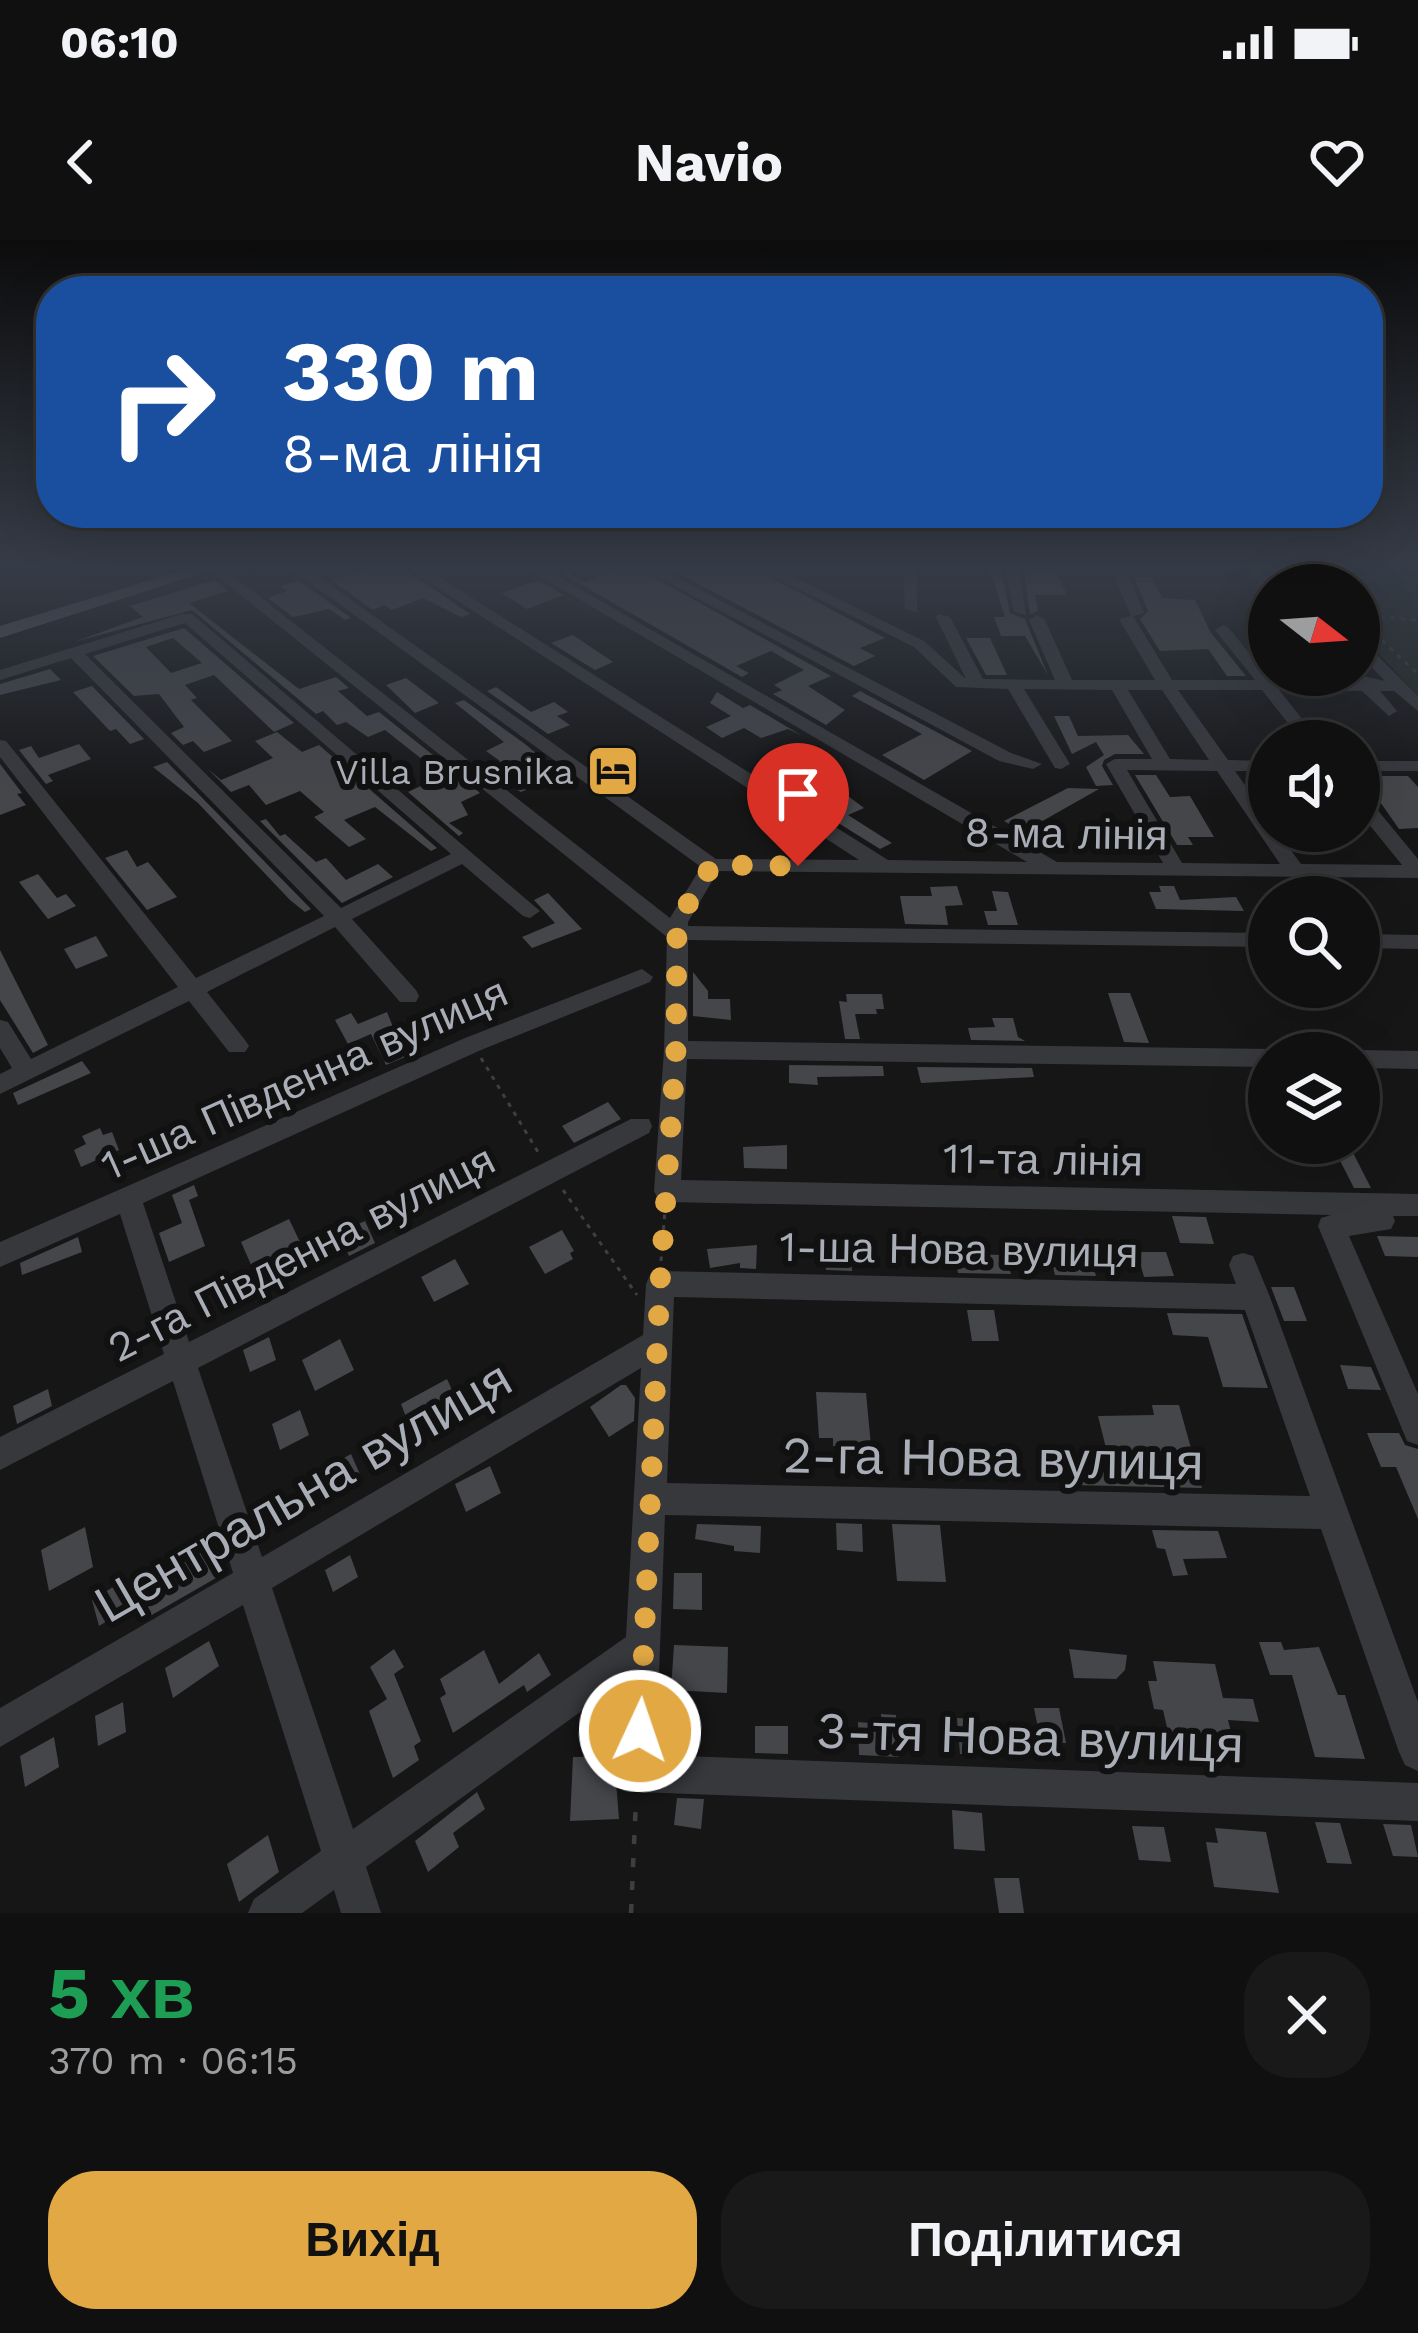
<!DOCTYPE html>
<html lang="uk">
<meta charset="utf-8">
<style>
:root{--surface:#101011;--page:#19191a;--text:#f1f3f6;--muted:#9c9d9f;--line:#303031;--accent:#e1a843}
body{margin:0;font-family:"Work Sans",sans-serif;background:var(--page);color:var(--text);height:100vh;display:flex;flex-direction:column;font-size:45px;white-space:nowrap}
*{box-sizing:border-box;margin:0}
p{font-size:39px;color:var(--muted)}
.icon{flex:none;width:66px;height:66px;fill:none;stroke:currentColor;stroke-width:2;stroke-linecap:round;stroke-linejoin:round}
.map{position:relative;height:1673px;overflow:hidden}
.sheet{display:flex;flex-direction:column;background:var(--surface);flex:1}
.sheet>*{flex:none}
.guide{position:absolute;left:36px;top:36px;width:1347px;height:252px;border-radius:48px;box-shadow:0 12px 48px #0002,0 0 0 3px var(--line);background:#1a4fa0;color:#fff;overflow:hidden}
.needle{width:78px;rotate:107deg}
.controls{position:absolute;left:1248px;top:324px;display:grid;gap:24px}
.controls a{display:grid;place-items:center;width:132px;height:132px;border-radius:50%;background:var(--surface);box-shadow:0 12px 48px #0002,0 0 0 3px var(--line);font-size:60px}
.pin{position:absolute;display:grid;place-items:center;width:102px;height:102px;color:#fff;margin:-123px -51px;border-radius:50% 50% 50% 0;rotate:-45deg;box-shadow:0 0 12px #0007}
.pin .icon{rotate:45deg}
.me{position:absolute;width:132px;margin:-66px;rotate:3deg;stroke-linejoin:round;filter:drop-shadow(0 0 9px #0008)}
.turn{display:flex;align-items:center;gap:42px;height:252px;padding:0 48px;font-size:54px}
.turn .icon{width:156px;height:156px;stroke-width:2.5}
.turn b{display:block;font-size:84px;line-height:102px}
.round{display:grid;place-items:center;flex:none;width:126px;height:126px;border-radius:48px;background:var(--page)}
.head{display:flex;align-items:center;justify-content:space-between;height:204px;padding:0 48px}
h1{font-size:72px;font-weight:700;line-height:90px;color:#1e9e55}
.button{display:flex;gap:24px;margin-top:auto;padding:24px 48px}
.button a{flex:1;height:138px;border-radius:48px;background:var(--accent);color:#111;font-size:48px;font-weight:700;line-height:138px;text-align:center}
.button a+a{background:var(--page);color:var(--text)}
.status{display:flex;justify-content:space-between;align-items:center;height:84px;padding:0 60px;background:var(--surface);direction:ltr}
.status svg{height:33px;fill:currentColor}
header{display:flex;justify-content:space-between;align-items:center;height:156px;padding:0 48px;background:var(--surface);font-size:54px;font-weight:700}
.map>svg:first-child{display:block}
</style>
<div class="status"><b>06:10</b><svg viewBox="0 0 49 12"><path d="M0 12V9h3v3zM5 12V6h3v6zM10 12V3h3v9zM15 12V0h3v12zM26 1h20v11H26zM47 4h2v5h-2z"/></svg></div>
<header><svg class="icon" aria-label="back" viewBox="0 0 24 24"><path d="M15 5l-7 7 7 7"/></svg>Navio<svg class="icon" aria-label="heart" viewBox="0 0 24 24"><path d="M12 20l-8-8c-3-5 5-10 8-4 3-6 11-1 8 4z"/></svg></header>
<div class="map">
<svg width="1418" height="1673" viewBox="0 0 1418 1673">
<rect width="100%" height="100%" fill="#161617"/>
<path fill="#222a23" d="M1260,328H1418V456L1359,392V345H1269Z"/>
<path fill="#45464a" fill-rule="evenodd" d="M370,328H403L470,374L461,377L423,358L392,370L384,365L373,370L331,340Z
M621,328H637L831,436L808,446L845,470L826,485L773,454L782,450L774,445L804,430L771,411L736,426L749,433L742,437L563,334L568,332L584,342Z
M668,328H753L885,398L860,408L875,416L854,426Z
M989,328L1001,329L1010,373L1025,379L1048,435L1025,396H1001L994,377H1005Z
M1024,330L1056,331L1067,355H1035L1038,371L1030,374Z
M1134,337H1151L1162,358L1195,360L1211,393L1246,436H1227L1208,409L1160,411L1140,379L1148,371Z
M215,340L228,351L189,363L299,449L336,437L349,448L338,451L367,476L379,472L433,515L423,520L385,490L368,497L346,482L337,485L323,471L316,474L192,370L74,402L143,377L130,366Z
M298,340L351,378L345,380L329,369L293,377L268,358L287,351L280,346Z
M538,340L609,382L564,355L527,369L502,353Z
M184,388L294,483L274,492L214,435L185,445L197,458L191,460L232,501L204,512L193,501L183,505L171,493L184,487L159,454L134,456L93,416ZM173,398L202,423L171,433L146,407Z
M573,395L613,422L595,430L551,403Z
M966,398H990L1007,435H986Z
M50,429L61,440L0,455V444Z
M406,438L439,463L415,473L386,445Z
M92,446L144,499L130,504L116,489L110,491L73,452Z
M496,447L531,472L554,462L568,472L557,476L570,485L548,494L487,451Z
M860,451L972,511L924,540L882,515L922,494L852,456Z
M717,452L743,468L750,465L801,495L788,489L761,498L744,488L722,498L706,487L731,476L710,463Z
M464,460L525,504L561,534L521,552L503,542L485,528L500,521L486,511L504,502L455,463Z
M1054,476H1069L1078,496L1128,495L1144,514H1115L1104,520L1102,526L1113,545L1096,546L1086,527L1104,515L1096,502L1072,514Z
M277,492L302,512L319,505L437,608L431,611L375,567L344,580L366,599L349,607L314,577L324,572L300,551L266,565L249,545L231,552L207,528L221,540L273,518L255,501Z
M79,504L91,519L48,535L53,541L46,544L19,510L31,506L39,518Z
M167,522L311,669L305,672L290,660L198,563L153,527Z
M0,524L22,553L17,554L26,565L0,575Z
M453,531L480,553L461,562L468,575L449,583L463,593L459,596L408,552Z
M790,533L827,557L840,550L864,568L848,575L892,603L880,609L771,541Z
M1135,535H1156L1170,557L1190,556L1214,597H1188L1193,605H1177Z
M1362,536H1408L1418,547V588L1399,589Z
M1068,548L1099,549L1023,592L1004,581Z
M266,579L280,596L285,594L316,622L326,618L346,640L378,624L393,637L342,663L260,581Z
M127,610L137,627L148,622L177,657L147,670L105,618Z
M38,634L57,658L66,654L76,666L48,679L19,642Z
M957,646L963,665L945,666L948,685L905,684L900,656H932L930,647Z
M1159,646H1174L1180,660L1236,657L1244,671L1156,669L1149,652H1161Z
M992,651L1008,652L1018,685H988L984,671H997Z
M548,653L582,689L532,708L522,697L555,683L534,660Z
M96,696L108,716L76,729L64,709Z
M0,710L48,805L33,813L0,760Z
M693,732L708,751V759H730L731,780L693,776Z
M1108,753H1130L1149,803L1124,802Z
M846,754H882L884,769H876L877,774H855L860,799H845L839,761L847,762Z
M387,772L405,817L386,825L371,794L348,804L335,780L351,773L358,784Z
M992,778H1013L1018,797L1025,801L971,800L968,788L995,787Z
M82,821L91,833L18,865L13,853Z
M789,825L883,826L884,836L817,837L818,845L789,843Z
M917,827L1032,828L1034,837L921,843Z
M608,862L621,879L574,903L562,886Z
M100,888L103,895L112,892L119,910L81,927L74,910L86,904L82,896Z
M1331,903H1348L1371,948H1354Z
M787,905V929L744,928L743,907Z
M194,945L198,956L189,960L205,1006L169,1022L159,993L182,983L172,955Z
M1172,976L1206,977L1214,1004L1180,1003Z
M289,979L300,1002L290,1008L294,1016L271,1027L268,1019L252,1027L241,1002Z
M365,981L375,1003L349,1016L340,992Z
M562,990L574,1011L570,1013L573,1019L545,1034L529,1007Z
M1377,996L1418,997V1017L1385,1016Z
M78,997L82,1012L22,1035L20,1023Z
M824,1003H850L852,1031L826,1030Z
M757,1005L756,1029L740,1028V1023L710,1028L707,1009Z
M1087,1006L1096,1036L1055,1035L1048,1007Z
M1137,1012H1166L1174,1036L1144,1037Z
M955,1014L1005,1015L1011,1034L958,1033Z
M455,1019L469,1044L434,1062L421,1037Z
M1271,1047H1294L1307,1081H1284Z
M967,1070H994L999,1101H972Z
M1167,1073L1242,1074L1268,1148L1223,1147L1208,1097L1173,1095Z
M269,1097L276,1120L250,1132L243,1110Z
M340,1099L354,1130L315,1151L302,1120Z
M1340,1125L1371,1127L1381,1150L1348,1149Z
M447,1139L463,1174L415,1200L401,1164Z
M621,1145H626L635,1158L634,1181L609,1197L590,1167Z
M48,1149L52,1166L17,1184L13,1166Z
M816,1152L866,1153L871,1206H833V1198H819Z
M1152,1165H1179L1202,1248L1071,1245L1066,1222L1100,1221L1099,1216H1108L1098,1176L1154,1175Z
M300,1170L309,1195L280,1210L272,1184Z
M1367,1193H1399L1405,1205L1418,1209V1279L1396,1227H1381Z
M351,1214L363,1241L328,1262L316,1234Z
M490,1226L501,1253L466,1272L455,1244Z
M836,1283L862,1284L863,1312L837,1310Z
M697,1284L761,1286L760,1313L734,1311V1306L695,1299Z
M892,1284L940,1285L946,1342L897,1341Z
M85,1287L93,1327L49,1351L41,1310Z
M1152,1290L1218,1291L1227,1318L1183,1319L1188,1335L1173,1336L1165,1309L1157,1308Z
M207,1309L216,1338L150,1376L142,1347Z
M350,1315L358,1337L333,1352L325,1330Z
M674,1333H702V1370L673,1369Z
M118,1344L125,1370L99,1386L92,1360Z
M209,1401L219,1426L173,1458L165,1428Z
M1259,1402H1281L1284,1410L1319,1407L1338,1455H1345L1365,1519L1315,1517L1292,1435H1270Z
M674,1405L728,1407L727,1453L671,1450Z
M394,1409L404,1427L394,1434L421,1501L414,1506L419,1520L393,1538L369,1471L387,1459L370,1427Z
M1069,1409L1127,1415L1125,1430L1116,1439L1074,1438Z
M484,1410L499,1444L539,1413L551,1435L527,1452L524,1445L453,1493L440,1458L446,1454L440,1439Z
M1153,1421L1215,1424L1223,1458L1253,1459L1259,1482L1228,1480L1232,1496L1168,1492L1163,1470L1154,1469L1148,1441H1157Z
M123,1462L126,1492L98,1506L95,1476Z
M1034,1468H1059L1066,1503H1041Z
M881,1474L896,1475L899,1517L859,1515L858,1482L882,1484Z
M957,1478L978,1479L981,1515L960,1514Z
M755,1486H788V1514L755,1513Z
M54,1497L59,1527L25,1547L20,1516Z
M614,1516L619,1579L570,1581L573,1517Z
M477,1552L485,1569L453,1593L459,1607L428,1632L415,1601Z
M677,1558L704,1559L701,1589L674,1585Z
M952,1570L982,1573L985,1611L954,1609Z
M1315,1582L1340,1583L1352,1624L1327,1623Z
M1383,1584L1411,1585L1418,1617L1393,1616Z
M1132,1586L1164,1587L1171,1622L1139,1620Z
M1215,1588L1266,1592L1279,1653L1214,1647L1206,1602L1218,1603Z
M268,1595L279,1632L239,1662L227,1624Z
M994,1638H1019L1024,1673H999Z"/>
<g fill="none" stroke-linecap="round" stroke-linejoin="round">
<path stroke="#3d3f43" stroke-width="3" stroke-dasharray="4.5 6" stroke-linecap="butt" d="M1279,328L1314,345
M1409,328L1418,340
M1359,375L1418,380
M1359,379L1418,434
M481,818L538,912
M563,950L637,1055
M661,1021L665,970"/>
<path stroke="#3d3f43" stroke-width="4.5" stroke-dasharray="9 14" stroke-linecap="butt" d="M631,1673L636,1559"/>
<path fill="#37383c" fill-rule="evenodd" d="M207,328H223L670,678L701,627L290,328H306L716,619L859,620L407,328H424L888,620L1027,622L526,328H543L1057,622L1163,623L1106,524L1115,519H1152L1112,450L1024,449L1070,524L1061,529L1055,528L1008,449L956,447L914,407L757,328H775L924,401L966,439L936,377L938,374L950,377L983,439L1055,440L1029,380L1037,375L1045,380L1072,440H1155L1119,379L1131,376L1111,328H1125L1144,373L1133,376L1172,440H1255L1215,390L1223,385L1228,387L1272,441H1354L1362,436L1385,441L1359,414V400L1364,402L1418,456V471L1394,451H1380L1397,471L1389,476L1362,451L1279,450L1320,501H1302L1262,450H1178L1228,520L1269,521V531H1235L1269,579V591H1277L1301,624L1402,625L1359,572V554L1366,556L1418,619V638L718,631L688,682V686L1269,693V707L688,700V801L1269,809L1278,813H1269V827L687,819L681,940L1418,954V976H1393L1395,981L1391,989L1349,996L1418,1154V1205L1407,1201L1318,986L1321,978L1331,975L667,962L658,959L654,951L664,810L667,697ZM1128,450H1162L1209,520L1170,519ZM1127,530L1217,531L1280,624L1182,623Z
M641,328H658L1011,513L1042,524L1033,529L999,521Z
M903,328H917V372L905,369Z
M1005,328H1019L1026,375L1014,372Z
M1246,328H1260L1273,345H1269V353Z
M182,374H192L540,671L530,678L523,676L462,624L352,679L416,750L419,756L416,762H400L335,687L207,752L245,800L249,806L245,812H229L189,761L0,854V834L12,828L0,808V780L8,782L31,819L178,747L0,517V500L6,501L196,738L324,676L71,418L0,440V430ZM185,383L451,614L341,668L85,414Z
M1359,521H1418V531H1359Z
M1359,694L1418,695V709L1359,708Z
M642,729L653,737L650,742L481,810L143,963L189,1102L631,879H649L652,886L649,893L198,1128L262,1317L643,1095L646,1044L650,1035L660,1031L1236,1044L1229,1025L1233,1016L1243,1013L1253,1016L1270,1057L1418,1462V1531L1405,1525L1399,1512L1321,1289L665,1275L656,1515L1418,1543V1581L637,1552L624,1546L618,1533L623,1441L366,1627L381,1673H341L334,1650L302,1673H248L254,1659L321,1611L243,1365L0,1507V1468L233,1333L173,1141L0,1230V1197L164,1114L120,974L0,1027V1002L465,798ZM674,1057L1245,1070L1310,1256L667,1243ZM641,1128L626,1397L353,1589L272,1348Z
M1359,810L1418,811V829L1359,828V813H1350Z"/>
<path fill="#53555b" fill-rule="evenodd" d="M191,328H218L0,398V386Z"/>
</g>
<linearGradient id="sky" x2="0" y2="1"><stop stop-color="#0c0c0d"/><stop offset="0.58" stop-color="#363c47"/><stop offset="1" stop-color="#363c47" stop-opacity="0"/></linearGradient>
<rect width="1418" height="562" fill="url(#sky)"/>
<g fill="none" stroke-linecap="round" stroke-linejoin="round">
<path stroke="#e1a843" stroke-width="21" stroke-dasharray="0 37.8" d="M640,1491L660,1044L676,810L677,682L712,625L798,626"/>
</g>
<defs>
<g id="hotel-square" transform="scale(2.7)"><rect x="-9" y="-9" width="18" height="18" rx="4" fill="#e1a843" stroke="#111112"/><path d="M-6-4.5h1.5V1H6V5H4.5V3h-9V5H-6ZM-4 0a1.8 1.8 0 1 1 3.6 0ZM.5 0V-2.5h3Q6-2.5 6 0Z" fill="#111"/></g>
</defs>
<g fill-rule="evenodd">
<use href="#hotel-square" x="613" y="531"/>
</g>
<g text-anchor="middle" stroke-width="12" stroke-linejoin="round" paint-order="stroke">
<g font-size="36" fill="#a9adb6" stroke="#111112" text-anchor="end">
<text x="574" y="544">Villa Brusnika</text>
</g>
<g font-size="42" fill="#a9adb6" stroke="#111112">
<text transform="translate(1066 593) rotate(1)" y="15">8-ма лінія</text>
<text transform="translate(304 838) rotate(-24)" y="15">1-ша Південна вулиця</text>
<text transform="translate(1043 919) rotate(1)" y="15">11-та лінія</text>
<text transform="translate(959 1009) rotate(1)" y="15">1-ша Нова вулиця</text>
<text transform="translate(301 1013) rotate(-27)" y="15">2-га Південна вулиця</text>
</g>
<g font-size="51" fill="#a9adb6" stroke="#111112">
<text transform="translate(993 1218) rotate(1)" y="18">2-га Нова вулиця</text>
<text transform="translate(303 1251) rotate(-30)" y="18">Центральна вулиця</text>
<text transform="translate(1030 1497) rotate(2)" y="18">3-тя Нова вулиця</text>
</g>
</g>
</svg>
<div class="controls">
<a><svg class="needle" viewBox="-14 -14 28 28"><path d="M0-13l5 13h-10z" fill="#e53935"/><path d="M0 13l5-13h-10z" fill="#9c9d9f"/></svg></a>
<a><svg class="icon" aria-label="sound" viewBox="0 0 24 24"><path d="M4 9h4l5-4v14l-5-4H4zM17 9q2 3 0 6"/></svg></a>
<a><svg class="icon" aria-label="search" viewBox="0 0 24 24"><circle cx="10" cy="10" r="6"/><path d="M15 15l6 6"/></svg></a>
<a><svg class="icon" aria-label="layers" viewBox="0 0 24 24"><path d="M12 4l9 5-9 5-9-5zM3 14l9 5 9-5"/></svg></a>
</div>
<div class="pin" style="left:798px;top:626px;background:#d93025"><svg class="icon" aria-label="arrive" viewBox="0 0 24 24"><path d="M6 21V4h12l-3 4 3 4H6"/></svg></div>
<svg class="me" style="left:640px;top:1491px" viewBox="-20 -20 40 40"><circle r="17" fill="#e1a843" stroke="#fff" stroke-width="3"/><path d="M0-11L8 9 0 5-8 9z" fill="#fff"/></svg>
<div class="guide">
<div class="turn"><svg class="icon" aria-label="right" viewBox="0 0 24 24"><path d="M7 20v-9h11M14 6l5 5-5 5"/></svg><div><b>330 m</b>8-ма лінія</div></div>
</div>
</div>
<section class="sheet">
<div class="head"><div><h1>5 хв</h1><p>370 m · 06:15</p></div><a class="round"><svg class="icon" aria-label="close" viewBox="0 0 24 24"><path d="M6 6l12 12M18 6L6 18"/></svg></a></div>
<div class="button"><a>Вихід</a><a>Поділитися</a></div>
</section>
